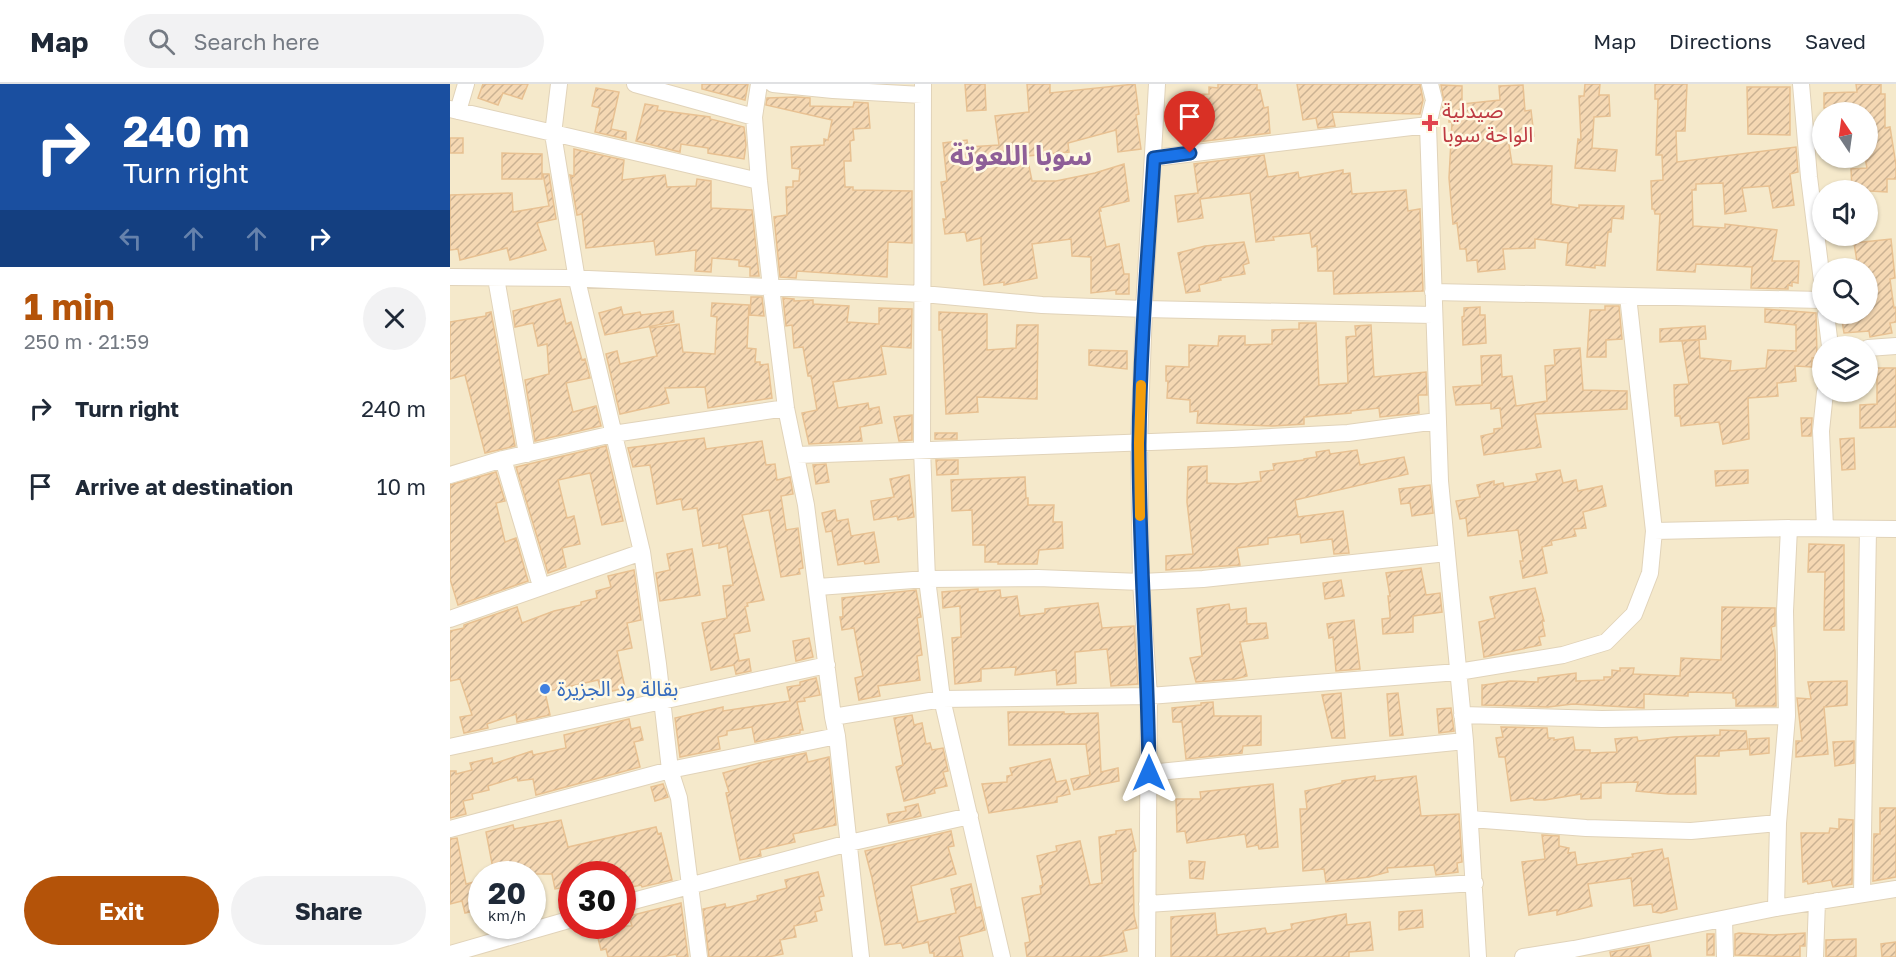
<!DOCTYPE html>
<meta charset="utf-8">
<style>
:root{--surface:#fff;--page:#f2f2f3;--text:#1f2937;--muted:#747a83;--line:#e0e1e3;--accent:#b45309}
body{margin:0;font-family:"Golos Text","Noto Sans Arabic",sans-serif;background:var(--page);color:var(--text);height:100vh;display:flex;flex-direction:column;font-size:22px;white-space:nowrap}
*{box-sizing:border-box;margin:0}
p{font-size:20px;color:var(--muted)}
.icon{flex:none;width:33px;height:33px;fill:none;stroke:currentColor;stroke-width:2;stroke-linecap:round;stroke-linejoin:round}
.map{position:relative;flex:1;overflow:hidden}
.panel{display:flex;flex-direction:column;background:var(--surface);width:450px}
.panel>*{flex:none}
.hud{background:#1a4fa0;color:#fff;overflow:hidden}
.needle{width:39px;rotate:347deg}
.fabs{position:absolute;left:1362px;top:18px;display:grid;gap:12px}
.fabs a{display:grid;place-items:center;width:66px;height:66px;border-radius:50%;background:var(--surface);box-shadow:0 2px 4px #0004;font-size:30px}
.speed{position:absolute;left:18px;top:777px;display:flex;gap:12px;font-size:30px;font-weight:700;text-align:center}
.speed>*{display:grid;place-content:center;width:78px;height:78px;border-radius:50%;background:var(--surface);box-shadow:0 2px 4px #0004;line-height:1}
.speed small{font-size:15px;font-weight:400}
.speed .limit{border:9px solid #d22;background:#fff;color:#111}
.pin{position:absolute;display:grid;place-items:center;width:51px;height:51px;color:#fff;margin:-62px -26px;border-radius:50% 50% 50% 0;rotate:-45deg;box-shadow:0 0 6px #0007}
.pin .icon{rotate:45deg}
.me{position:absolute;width:66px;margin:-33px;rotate:0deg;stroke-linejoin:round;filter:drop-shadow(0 0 4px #0008)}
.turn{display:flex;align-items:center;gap:21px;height:126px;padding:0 24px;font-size:27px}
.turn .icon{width:78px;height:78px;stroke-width:2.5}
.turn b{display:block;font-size:42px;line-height:51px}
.lanes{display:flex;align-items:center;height:57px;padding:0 24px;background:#0003;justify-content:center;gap:30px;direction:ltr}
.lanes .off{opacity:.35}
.round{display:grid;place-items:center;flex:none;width:63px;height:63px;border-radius:32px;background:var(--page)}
.head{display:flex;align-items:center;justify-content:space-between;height:102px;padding:0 24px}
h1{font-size:36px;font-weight:700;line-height:45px;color:var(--accent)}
.cta{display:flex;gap:12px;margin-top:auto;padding:12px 24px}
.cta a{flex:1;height:69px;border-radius:36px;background:var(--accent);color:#fff;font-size:24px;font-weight:700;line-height:69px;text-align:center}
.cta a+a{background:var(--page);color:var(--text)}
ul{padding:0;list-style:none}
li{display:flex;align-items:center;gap:18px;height:78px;padding:0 24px}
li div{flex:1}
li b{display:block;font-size:22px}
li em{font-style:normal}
header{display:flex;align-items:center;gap:36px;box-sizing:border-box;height:84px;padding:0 30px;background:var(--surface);border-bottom:2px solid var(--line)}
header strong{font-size:28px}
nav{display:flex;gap:33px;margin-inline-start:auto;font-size:21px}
.search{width:420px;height:54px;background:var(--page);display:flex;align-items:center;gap:15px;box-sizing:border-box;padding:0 21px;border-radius:33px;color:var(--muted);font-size:22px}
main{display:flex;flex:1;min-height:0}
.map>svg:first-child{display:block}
</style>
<header>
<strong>Map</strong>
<div class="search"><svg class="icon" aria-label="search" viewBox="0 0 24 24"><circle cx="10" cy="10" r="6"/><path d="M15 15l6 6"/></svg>Search here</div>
<nav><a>Map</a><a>Directions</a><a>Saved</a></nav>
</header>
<main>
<section class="panel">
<div class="hud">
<div class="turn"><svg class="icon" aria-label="right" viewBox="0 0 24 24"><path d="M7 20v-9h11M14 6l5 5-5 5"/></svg><div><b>240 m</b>Turn right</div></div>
<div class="lanes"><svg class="icon off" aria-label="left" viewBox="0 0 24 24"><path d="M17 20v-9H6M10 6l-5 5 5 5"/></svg><svg class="icon off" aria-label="ahead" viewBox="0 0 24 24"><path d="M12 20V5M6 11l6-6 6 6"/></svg><svg class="icon off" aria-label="ahead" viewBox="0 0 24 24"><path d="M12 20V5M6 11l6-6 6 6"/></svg><svg class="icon" aria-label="right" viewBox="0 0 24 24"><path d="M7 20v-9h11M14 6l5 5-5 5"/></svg></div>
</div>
<div class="head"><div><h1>1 min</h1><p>250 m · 21:59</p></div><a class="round"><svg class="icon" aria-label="close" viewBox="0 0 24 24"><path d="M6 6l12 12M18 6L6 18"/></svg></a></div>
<ul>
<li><svg class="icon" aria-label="right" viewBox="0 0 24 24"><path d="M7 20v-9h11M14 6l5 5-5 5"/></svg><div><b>Turn right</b></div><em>240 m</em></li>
<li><svg class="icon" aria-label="arrive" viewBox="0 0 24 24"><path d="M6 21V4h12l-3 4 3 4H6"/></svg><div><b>Arrive at destination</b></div><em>10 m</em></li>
</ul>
<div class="cta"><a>Exit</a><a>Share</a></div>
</section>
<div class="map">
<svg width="1446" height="873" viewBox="0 0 1446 873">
<defs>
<pattern id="building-hatch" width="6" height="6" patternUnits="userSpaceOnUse" patternTransform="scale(1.5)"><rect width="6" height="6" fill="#f5d8b3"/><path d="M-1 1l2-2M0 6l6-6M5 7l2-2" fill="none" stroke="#cbb293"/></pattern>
</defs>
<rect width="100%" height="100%" fill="#fef6dd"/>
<path fill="#f5e9cb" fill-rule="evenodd" d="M0,0H1446V873H0ZM1372,28H1418V74H1372ZM1372,106H1418V152H1372ZM1372,184H1418V230H1372ZM1372,262H1418V308H1372ZM32,790H82V842H32ZM122,790H172V842H122Z"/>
<path fill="url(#building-hatch)" stroke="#e8c192" stroke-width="1.5" d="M33,0H78L72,15L53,9L48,21L28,14Z
M252,0H298L295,16L252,5Z
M515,0H535L536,26L517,27Z
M577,0H600V9L685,0L689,30L686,31L691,65L668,68L666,46L618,59L619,68L577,72L582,97H606L645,89L674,80L679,117L650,124L651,127H649L656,163L669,160L674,190H679V210H666V206L641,209V173L622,172L621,155L582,160L587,194L554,201V198L534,201L531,176V154L517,157L515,148L495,150L493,135H496L491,98L497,97L493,59L517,56L518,63L549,61L545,32L579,28Z
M768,0H807V6H810L814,24L818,23L820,49L748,58V49H738L739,11L759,10V3L768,4Z
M847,0H970L973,16L970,30L882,28L885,42L868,44L866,34L853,36Z
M1135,0H1150L1149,11H1159L1160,32L1144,33L1142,64L1167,66L1165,87L1125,84L1128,55L1131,56L1129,12H1134Z
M1205,0H1237L1235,47H1226L1227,78L1346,63L1348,88L1340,90L1344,121L1323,124L1319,102L1292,104L1296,127L1275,130L1273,99L1246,100V106H1242L1243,142L1275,144V140L1327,146L1322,177H1349L1348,199L1342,198V202L1338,201V205L1301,204L1302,183L1246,180L1245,188L1207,186L1210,130H1205L1204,125H1202L1201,97L1213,96L1212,71H1206L1208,15H1205Z
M1406,0H1431V10H1435V44L1440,43L1446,81V95H1437V108L1402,106L1401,85L1417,84L1415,74H1418V28H1395V23L1374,24V9L1407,8Z
M991,1L1012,2V20L1050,16L1049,2L1073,1L1075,27L1081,26L1084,52L1058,54L1062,80L1102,82L1101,120L1129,124V121L1174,122L1173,135L1162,134L1161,148H1158L1155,182L1145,181V184L1116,181L1118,159L1085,155V164L1053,165L1055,185L1028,188L1027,176L1017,177L1016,165H1010L1007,139L1003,140L999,94L1002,38H999V32L991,31L994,18Z
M1297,3H1340V51L1298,50Z
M146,4L169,8L161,45L176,48V55L145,48L150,24L142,22Z
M347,13L360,14V22L403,23L404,18L418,19L420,44L403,45L404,56L400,57L401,77H394L395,103H403V106L462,107V159L438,158L437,193L347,187L346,194L330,193L324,133L337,131L336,103H343V97H349L350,85L342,84L341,63L374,61V55L378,56L382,36L316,21L317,14Z
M195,20L208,22L207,26L260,33V35L294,43L296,61L294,75L258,69V64L231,60L230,68L186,57Z
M0,54H13V69H0Z
M124,65L174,76L172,96L215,91L217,103L246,102L247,95L261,97V124L302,126L309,192H300V183L289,182V176L262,174L261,188L245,187L246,166L206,171L204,157L136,164L132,130L127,131L120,91L124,92Z
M52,69L92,70V95H52Z
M814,71L818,93L848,88L849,94L893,86V90L900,89L902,110L956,106L958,127L970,125L973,207L884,210L883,187H868L867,162L862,163L860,149L823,153L824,156L806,158L800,109L750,115L753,134L728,138L725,112L748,109L744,80Z
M93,90H99L106,135L87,139L96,166L60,176L57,164L10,176L8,165L0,166V111L62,109L63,128L99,122Z
M1441,155L1445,194L1440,195L1444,224L1446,223V238L1440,239L1442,249L1420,253L1419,247L1394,249L1391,230H1418V184H1408L1404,159Z
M794,158L799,179L793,181L795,190L770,194L771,196L749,201L750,207L736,209L728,169L755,162Z
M301,213H312L314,232L300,231Z
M333,214L344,215V217L363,216V220L399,222L397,238L429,240V224L462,225L461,264L431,262L436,290L383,298L388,324L418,319L419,325L429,323L432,339L410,343L412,357L359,360L352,329L367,326L361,292H358L353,263L344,264L342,241L336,242Z
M110,215L116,240L121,238L132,276L135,275L140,294L116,299L123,328L146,322L151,342L85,357L75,296L99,290L97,260L88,262L83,239L65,243L63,227Z
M262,219L299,221L297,264L306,265L305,278H310V281L318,280L322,314L258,324L255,303L215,304L219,319L170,330L156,270L167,267L170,280L207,272L200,244L229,240L233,268L265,270L267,233L261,232Z
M1155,222H1169L1172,255L1156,256V273H1137L1140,226H1155Z
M171,223L173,231L190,228L191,231L223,227L224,238L155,251L149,229Z
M1030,223V231H1035L1036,259L1013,261L1012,233L1014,232V224Z
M1315,225L1366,229L1367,274H1362V283L1345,282L1346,297L1327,299L1328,312L1298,314L1299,355L1273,360L1269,338L1231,342L1230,332H1225L1224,301L1239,300L1232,257L1249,256L1250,274L1281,277L1280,287L1316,284L1318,266L1346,267V241L1315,238Z
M41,228L65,362L35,369L15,291L0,295V238L36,232V229Z
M489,228L537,230V266L566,264L567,241H588L587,315L527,313L528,328L496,330L492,246H489Z
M849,239H866L869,301L898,299L896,253L906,252L905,242L921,241L924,293L976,288L977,311H968L969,329L930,333L929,324L901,327V329L854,333V340L823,342L747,339L748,327L740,328V316L717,314L718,297H716V282L739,283V261L768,262L769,252H795V261L822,260V246L849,245Z
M1255,242L1256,255L1210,258V245Z
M1130,264L1133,306L1177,307V325L1085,330L1091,363L1034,371L1031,352L1044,349V345L1052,344L1050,324L1041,325V319L1006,321L1003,303L1032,301L1031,272L1051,271L1052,293L1062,292L1066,322L1097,317L1095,282L1105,281L1104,266Z
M639,266L677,267V285L639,281Z
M1427,284H1446V343L1410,344V321L1427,320Z
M462,331V356L449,357L444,333Z
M1351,334H1362L1361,352H1352Z
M485,349H507V355H485Z
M254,354L256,365L312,357L316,381L325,380L327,396L340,393L343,410L331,412L336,446L348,444L353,484L349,485L350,490L331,493L319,426L292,431L314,516L297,519L298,522L295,523L300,547L284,550L289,577L299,575L301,587L286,590L284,581L261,586L252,539L277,534L273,502L283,501L277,462L269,464V459L253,462L247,424L233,426L231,415L207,420L200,381L183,383L178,364Z
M1404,354L1405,385L1392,386L1390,355Z
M156,362L173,437L152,441L140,389L108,396L117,434L124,432L130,460L112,464L116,483L98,489L66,383Z
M879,366L880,370L907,366L910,381L954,373L958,390L845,416L848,433L893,427L899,469L884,470L882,455L851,459L850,450L818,454V460L787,464L790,481L716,486V472L743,470L737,418L738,383L757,382V399L787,400L811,397L810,388L824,386L823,380L854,376V375L867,373L866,368Z
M486,376H508V390L487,391Z
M376,380L379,398L366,400L363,381Z
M1110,386L1113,399L1126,396L1128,407L1152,402L1156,422L1133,428L1136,444L1124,445L1126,452L1101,457L1102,461L1092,463L1097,489L1073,494L1070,477H1073L1068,446L1018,452L1016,434L1010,435L1006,417L1030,413L1027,401L1044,397V401L1053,399L1054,403L1088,397L1086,390Z
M1298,386V399L1266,402L1265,387Z
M46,388L55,417L46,419L55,458L66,454L78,497L8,521L0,495V401Z
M459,391L464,433L448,436L447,432L424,436L421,417L444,413L440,395Z
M575,393L576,414H578V421H604L603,438H612L613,464L589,466L587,480H548V478H535V461H523L522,426L502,427L501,396Z
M980,401L983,429L962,432L960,419L951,420L949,405Z
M385,426L387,437L398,435L401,452L424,448L429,478L415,480L414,477L388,481L382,447L376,448L372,429Z
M1359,460L1394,461V546H1374L1375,488H1358Z
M242,465L250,511L210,517L206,489L220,486L217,470Z
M971,484L976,511L990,509L992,528L963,532V548L933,550L932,535L940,534V531L938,512H940L936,489Z
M184,486L191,536L177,539L182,564L167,567L175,604L162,607L161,604L151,607L148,596L95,608L100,631L67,638L66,630L37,640L38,644L14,649L10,633L22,631L10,595L0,597V547L14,544V541L67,523L72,539L104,527L131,521V518L147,514L146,507L161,503L158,492Z
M891,496L894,512L875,515L873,499Z
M1085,504L1094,537H1092L1095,552L1089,553L1091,561L1034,573L1029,538L1045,534L1040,513Z
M528,505V508L550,506L551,514L567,512L570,532L595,529V525L648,519L652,544L684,542L688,600L661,602L657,565L625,568L626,599L607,601L606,586L565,591L566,583L531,585V597L505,600L502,554L511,553L510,522L493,524L492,508Z
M466,506L471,533L467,534L472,571L467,572L470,596L428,602L430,612L409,616L405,594L413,592L404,544L392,546L390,533H393L392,514Z
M779,520L780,526L796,524L797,540L816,539L818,554L790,558L797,592L785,595L746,598L740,574L752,572L747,525Z
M1272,523L1325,524V542L1321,543L1325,567L1326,622H1286V615L1283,614V609L1238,608V612L1194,610V624L1123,620L1098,623L1032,621V601H1034L1060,597L1088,598V594L1126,589V597L1154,596V593H1162V586L1170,587V584H1184L1183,590L1230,592L1231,574L1271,576Z
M904,536L910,585L886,587L883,553L879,554L877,540Z
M359,554L363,573L346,577L343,557Z
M366,594L370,611L354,614L355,617L347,618L353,646H350V649L305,658L302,643L277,647V651L268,653L270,665L230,673L225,634L273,623V627L340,617L337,603L350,601V598Z
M1397,597V621L1374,623L1378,670L1346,673V657H1352L1347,614L1361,615L1358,598Z
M891,609L895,654H882L872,611Z
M948,609L953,651L940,652L937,610Z
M763,618L764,632H811V661L793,662L792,669L736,675L732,638H723L722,624L751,621V619Z
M1001,624L1004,647L989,649L987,625Z
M558,628H614V630L648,629L651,688L668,684L669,697L624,706L621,695L640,691L636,660L559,661Z
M462,631L464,641L472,639L476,660L480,659L482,666L493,664L498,687L493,688L497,702L484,705L485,709L454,717L446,683L453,681L444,634Z
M179,635L181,645L190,643L193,656L184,658L190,683L86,711L83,695L68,697L67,693L38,702L39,706L22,710L23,715L13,717L16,730L0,734V687H6V690L22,686L20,679L42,674L43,680L82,667L83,671L116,664L114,651Z
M1051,643L1097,644L1098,654H1104V656L1123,653L1125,666H1140V669L1167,668L1165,655L1187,653L1188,657L1224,653L1270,651V646L1296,647L1298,665L1269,667V672H1245L1246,710H1219L1186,707L1188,698L1151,699V714L1131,715V710L1095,716H1084L1083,714L1061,717L1055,673H1049L1046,654L1053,653Z
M1319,654V669L1300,671L1299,655Z
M1404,657V679L1385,682L1383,658Z
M356,669L358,678L379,673L386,741L343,750L345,758L310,766L311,772L290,776L276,709L279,708L273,689L309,679Z
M600,675L606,698L616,696L620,710L607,713V718L539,729L532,700L557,698V692L562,691L560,684Z
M925,692V697L966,692L971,732L1009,730L1012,778L1007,779L1008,788L986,791L984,781L937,784L938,788L919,793L876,798L874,785L853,787L850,725H857L855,707L892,699V697Z
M213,700L218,713L205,717L201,703Z
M823,700L828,763L809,765L808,761L797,763L795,750L737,759L735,747L727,748L726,715H751L750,708Z
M468,720L471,732L439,739L437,730L456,727L455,723Z
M1430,724H1446V793L1423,797L1424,750H1430Z
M1389,735L1403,736L1402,800L1383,803L1381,796L1358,800L1357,797L1353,798L1351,749H1379L1380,744L1389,745Z
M111,736L118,763L206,743L208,750L211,749L222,796L192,803L191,801L172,805V790H122V802L105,805L102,790H44L36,748L63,741L64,745Z
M681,745L686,767L683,768V783L684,831L687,844L673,847L677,867L647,873H577L575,859L580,858L572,814L591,810L590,802L593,801L587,772L607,767L606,762L630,757L640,801L652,799L649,753L666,750V747Z
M501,747L504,762L498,763L506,790L461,802L468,838L506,829L501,805L521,800L526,824L530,823L535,846L509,853L513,873H484V869H480L478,858L453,864L451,859L435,861L422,794L415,767Z
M1092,751L1109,752V762L1119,764L1118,769L1125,768L1127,781L1183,773L1182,770L1212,765L1214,775L1218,774L1227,825L1211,829L1203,828L1202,820L1184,822L1181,794L1138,800L1142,822L1107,831V826L1079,831L1072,778L1095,775Z
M7,754L16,800L32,796V825L15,829L12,817L0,820V755Z
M739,777L755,778L753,795L740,794Z
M368,788L374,812L369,813L372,826L365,828L367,837L344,842L346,853L330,856L333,870L318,873H259L253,825L275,820L276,824L308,816L307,812L337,804L335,796Z
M231,819L238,873H227L226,870L212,873H158L156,865L151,866L145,842H182L179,832Z
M972,826L973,843L949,846V828Z
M765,829L767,851L815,844L817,850L842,845L841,840L896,830L897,841L920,838L923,866L899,868V873H721V833Z
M1289,849L1324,851L1355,849V862H1350V873L1285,871V850Z
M1257,850H1264V871H1257Z
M1406,855V873H1376V856Z
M1446,858V873H1432L1431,860Z
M1199,861L1201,873H1161L1160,868Z"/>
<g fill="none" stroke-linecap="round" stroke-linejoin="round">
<g stroke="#e1d3b9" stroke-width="18">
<path id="minor" d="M109,0L103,50L127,196L192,468L208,580L220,686L229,714L249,873
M185,0L304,33
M309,0L304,33L309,97L321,203L336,324L356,421L383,633L387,652L411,873
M323,0L383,6L472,11
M473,0L472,365L477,495L492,615L552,873
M980,0L984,16L978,41L990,397L1015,657L1028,873
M1351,0L1359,93L1372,197
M0,25L309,97
M8,27L16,0
M704,74L978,41
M0,193L116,194L473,210L592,221L694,225L983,231
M46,194L77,370
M983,208L1372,216
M1376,230L1380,262
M1418,264L1446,262
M347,371L782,355L898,349L987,337
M53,375L91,502
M0,391L53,375L163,350L336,324
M1375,444L1371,347L1375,308
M1204,447L1339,444L1446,445
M368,503L477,495L588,494L691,498L753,495L997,469
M0,535L192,468
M1012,631L1152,635L1337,632
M383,633L492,615L699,612L1008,588L1113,571L1156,558L1184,530L1200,489L1204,447L1178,212
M0,663L377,581
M699,689L1015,657
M1021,735L1136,744L1241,747L1328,739
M0,745L220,686L387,652
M1412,810L1418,445
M172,820L399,759L520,732
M697,820L1025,799
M1326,824L1328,739L1337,632L1335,527L1339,444
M1274,835L1275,873
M0,870L122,835
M697,873L699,612L691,498L689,359L694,225L707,0
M1073,873L1124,865L1326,824L1446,805
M1365,873L1367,817"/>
</g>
<use href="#minor" stroke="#fff" stroke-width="16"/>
</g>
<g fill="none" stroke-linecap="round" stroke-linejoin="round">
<g stroke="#114b97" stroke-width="15">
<path id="route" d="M699,689C698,579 689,470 689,361C690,265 698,169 704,74L740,69"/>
</g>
<use href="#route" stroke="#1a73e8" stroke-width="10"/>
<path stroke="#f59e0b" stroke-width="10" d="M690,432L689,359L691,301"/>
</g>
<path fill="#e0444e" stroke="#fff9e4" stroke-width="2" d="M977 30h6v6h6v6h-6v6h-6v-6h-6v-6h6z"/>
<circle fill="#3f7fe0" stroke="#fff9e4" stroke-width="2" cx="95" cy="605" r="6"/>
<g text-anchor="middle" stroke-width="5" stroke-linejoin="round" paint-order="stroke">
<g font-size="21" fill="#be3a42" stroke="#fff9e4" text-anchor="start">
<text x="992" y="34">صيدلية<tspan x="992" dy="24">الواحة سوبا</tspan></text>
</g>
<g font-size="21" fill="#366cbe" stroke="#fff9e4" text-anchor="start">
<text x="107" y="612">بقالة ود الجزيرة</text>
</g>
<g font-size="27" font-weight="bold" fill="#8e5f98" stroke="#fff9e4">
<text x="571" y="81">سوبا اللعوتة</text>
</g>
</g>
</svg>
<div class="fabs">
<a><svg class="needle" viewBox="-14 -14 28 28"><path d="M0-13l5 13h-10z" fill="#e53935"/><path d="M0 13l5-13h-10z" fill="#747a83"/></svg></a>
<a><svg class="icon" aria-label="sound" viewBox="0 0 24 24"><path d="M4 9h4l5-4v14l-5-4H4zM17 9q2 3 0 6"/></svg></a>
<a><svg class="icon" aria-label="search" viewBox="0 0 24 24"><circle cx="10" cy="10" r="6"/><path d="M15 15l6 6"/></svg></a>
<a><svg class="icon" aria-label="layers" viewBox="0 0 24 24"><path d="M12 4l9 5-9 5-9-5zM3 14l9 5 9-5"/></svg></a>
</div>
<div class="speed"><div>20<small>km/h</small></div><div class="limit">30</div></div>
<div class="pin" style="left:740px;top:69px;background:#d93025"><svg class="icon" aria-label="arrive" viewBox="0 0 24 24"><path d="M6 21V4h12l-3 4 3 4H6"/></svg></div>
<svg class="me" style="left:699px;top:689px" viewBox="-20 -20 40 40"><path d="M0-17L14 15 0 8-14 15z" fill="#1a73e8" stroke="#fff" stroke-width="4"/></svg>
</div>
</main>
